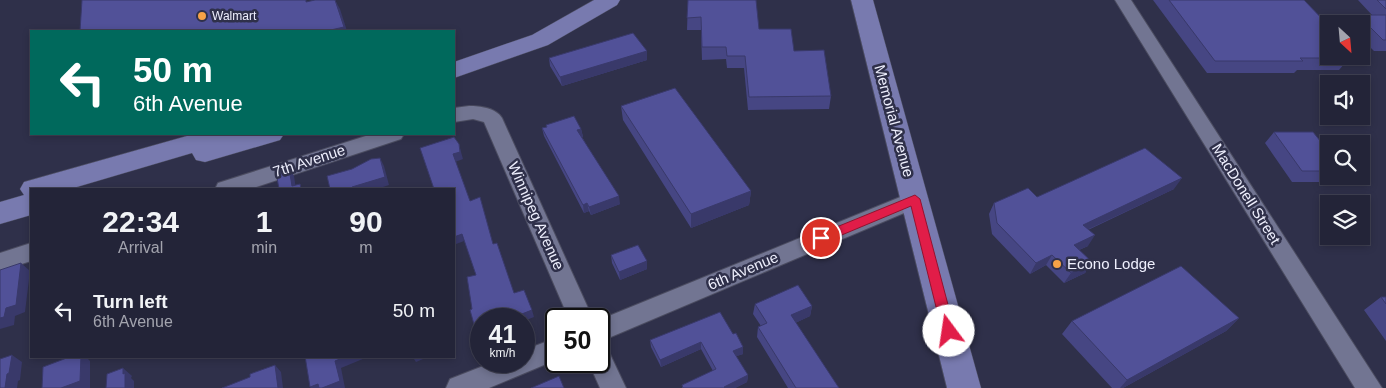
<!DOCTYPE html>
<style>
:root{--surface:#232438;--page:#2f3043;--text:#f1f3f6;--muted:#a3a4ae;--line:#404153}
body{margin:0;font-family:Helvetica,sans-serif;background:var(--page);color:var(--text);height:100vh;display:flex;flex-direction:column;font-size:19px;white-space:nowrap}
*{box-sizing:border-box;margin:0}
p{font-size:16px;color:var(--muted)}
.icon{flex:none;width:28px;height:28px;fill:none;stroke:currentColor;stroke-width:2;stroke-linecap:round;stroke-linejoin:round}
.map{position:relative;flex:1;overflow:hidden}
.sheet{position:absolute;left:30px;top:188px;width:425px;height:170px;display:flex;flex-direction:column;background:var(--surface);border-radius:0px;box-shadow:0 2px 8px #0003,0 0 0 1px var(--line)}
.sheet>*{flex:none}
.top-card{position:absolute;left:30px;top:30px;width:425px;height:105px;border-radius:0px;box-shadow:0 2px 8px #0003,0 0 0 1px var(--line);background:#00695c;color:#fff;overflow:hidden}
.needle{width:32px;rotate:154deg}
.fabs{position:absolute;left:1320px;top:15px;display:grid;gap:10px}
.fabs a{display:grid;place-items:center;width:50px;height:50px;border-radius:0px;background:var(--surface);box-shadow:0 2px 8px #0003,0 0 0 1px var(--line);font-size:25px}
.speed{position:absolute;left:470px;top:308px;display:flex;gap:10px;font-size:25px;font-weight:700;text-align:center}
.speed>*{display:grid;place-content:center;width:65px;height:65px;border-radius:50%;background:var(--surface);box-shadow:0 2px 8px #0003,0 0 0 1px var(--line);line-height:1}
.speed small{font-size:12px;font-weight:400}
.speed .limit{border:2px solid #111;border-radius:8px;background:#fff;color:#111}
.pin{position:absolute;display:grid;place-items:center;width:42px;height:42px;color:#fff;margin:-21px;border:2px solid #fff;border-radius:50%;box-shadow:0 1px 5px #0007}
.me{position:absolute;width:55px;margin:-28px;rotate:346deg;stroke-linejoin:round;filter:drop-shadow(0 0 4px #0008)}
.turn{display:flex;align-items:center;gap:18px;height:105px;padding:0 20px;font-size:22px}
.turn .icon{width:65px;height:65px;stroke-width:2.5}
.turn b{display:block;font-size:35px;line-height:42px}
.eta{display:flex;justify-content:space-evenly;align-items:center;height:85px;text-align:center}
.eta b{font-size:30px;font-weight:700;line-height:35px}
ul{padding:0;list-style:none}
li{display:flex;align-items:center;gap:15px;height:75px;padding:0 20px}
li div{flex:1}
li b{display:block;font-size:19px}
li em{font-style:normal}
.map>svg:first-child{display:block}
</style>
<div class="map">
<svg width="1386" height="388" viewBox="0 0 1386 388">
<rect width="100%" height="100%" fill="#2f304a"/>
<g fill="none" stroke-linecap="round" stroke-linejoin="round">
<g stroke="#4b4c60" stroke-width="2">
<path id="street" d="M1115,0H1131L1382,388H1355Z
M469,106C480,106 496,108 502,118L593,319H569L484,122L473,119L454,122V108Z
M372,134H404L401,139L250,189H215L218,183Z
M915,191L923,193L926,199L923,205L599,342V320Z
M31,243V261L0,271V253Z
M556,338V360L489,388H446L450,379L496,361H524V350Z
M599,347L608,350L626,388H600L588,361H599Z"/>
</g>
<g stroke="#4b4c60" stroke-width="1">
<path id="secondary" d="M594,0H620L617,5L548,45L454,78V62L532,35Z
M851,0H873L981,388H947Z
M194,134H284L280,140L205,162L196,160L192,153L70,189H31V215L0,224V202L24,195L20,189L24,182Z"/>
</g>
<use href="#street" fill="#727592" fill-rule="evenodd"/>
<use href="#secondary" fill="#787aaf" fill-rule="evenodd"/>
</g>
<path fill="#464683" d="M688,0L759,29L794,51L831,96L829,109L748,110L744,68H727L726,59L702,60L701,30H687Z
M1153,0H1304L1329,56H1351L1339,70H1297L1294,73H1207Z
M1358,0H1386V51H1374L1361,38V24H1351L1358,15H1372Z
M647,51V60L562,86L550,66L549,58Z
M621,106L751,191L749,205L691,228L623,120Z
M546,125L581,129L583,137H582L620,204L591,215L589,211L584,213L544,136L542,128L546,127Z
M1274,132L1329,152V176H1337L1332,182H1292L1265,143Z
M1174,189L1088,230V246L1079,250L1092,262L1085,273L1064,283L1046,265L1030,274L992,234L989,214L994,203L1037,197Z
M611,255L647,269L620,280L612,263Z
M1381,297H1386V341L1364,310Z
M755,304L812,306L810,316L795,323L839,388H788L757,337L758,327L761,326L753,314Z
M1239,318L1226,331L1123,388H1112L1062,334L1072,321Z
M733,334L743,347V354L736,356L748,375L747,382L735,388H682V385L713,371L701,349L661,367L651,347L650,340Z"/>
<path fill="#39396a" d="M335,0L340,9L347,31H326Z
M647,51V60L562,86L560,77Z
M581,129L583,137L578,138L577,130Z
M459,144L461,152L463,159L455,162L453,154Z
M380,158L384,166L389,185L377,189H353L352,187Z
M289,168L294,176L296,189L292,186Z
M1182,178L1174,189L1076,235L1083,225Z
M751,191L749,205L691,228V214Z
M619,196L620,204L591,215L589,207Z
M587,203L589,211L584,213L583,205Z
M462,234L464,241L456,244L454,237Z
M1095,235L1088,246L1067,255L1074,245Z
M1052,255L1046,265L1030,274L1036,263Z
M647,261V269L620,280L619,272Z
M1092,262L1085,273L1064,283L1071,273Z
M21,263L30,271L25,312L15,316L14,325L0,329V318L6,308Z
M812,306L810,316L789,326L791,315Z
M532,310L534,317L524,321V319H509Z
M1239,318L1226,331L1123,388H1120L1127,380Z
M481,326V334L478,335L475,328Z
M701,342V349L661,367L660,360Z
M743,347V354L732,358L733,351Z
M12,355L22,362L20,380L18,381L17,388H5L7,374Z
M81,356H85L90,361V388H61Z
M347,356H370L341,368L345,388H322L335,361Z
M412,356H430L416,362Z
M275,365L281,372L283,388H278Z
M123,368L132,376L131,378L134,381V388H125L123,374Z
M748,375L747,382L735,388H724V387Z
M318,384L321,388H311L310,387Z"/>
<path fill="#515198" stroke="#39396a" d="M82,0H306V2L315,0H335L344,27L326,31H80Z
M688,0H756L759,29H791L794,51L824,50L831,96L749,97L745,56H727L726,47H702L701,17L687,18Z
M1169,0H1304L1329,26V56H1348L1349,58H1300L1303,61H1215Z
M1377,0H1386V9Z
M1358,15H1386V40H1383Z
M633,33L647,51L560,77L549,58Z
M675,88L751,191L691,214L621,106Z
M574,116L581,129L577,130L619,196L589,207L587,203L583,205L542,128L547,127L546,125Z
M1274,132H1313L1329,152V171H1302Z
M454,137L459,144L460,152L453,154L470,201L480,197L493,244L497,243L514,293L524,290L532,310L509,319H481V326L475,328L470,310L472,309L467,277L476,275L462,234L454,237V189H434L420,148Z
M1145,148L1182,178L1083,225L1095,235L1074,245L1092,262L1071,273L1052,255L1036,263L997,223L994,203L1028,188L1037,197Z
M380,158L385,177L352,187L353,189H330L327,176L352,169L371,159Z
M289,168L292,186L300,184L301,189H279L276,172Z
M638,245L647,261L619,272L611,255Z
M21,263L16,305L6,308L4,317L0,318V270Z
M1181,266L1239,318L1127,380L1072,321Z
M798,285L812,306L791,315L839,388H796L758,327L767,323L755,304Z
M1381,297H1386V304Z
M720,312L733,334L736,333L743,347L733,351L748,375L724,387L725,388H683L682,385L716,369L701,342L660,360L650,340Z
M12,355L9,373L7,374L5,388H0V359Z
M72,356H81L80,381L61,388H42L43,367Z
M305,356H347L335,361L340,381L322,388H319L318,384L310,387Z
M275,365L278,388H222L250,377V374Z
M123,368V374L125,373V388H106L107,374Z
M559,376L564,388H531Z"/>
<path fill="#e11d48" stroke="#92132f" d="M915,195L920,199L955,331L954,335L949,337L944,335L942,331L911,206L825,242H817L815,238L817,235Z"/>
<g fill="#f6a247" stroke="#2f304a" stroke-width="2">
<circle cx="202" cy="16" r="5"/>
<circle cx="1057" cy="264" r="5"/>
</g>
<g text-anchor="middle" stroke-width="5" stroke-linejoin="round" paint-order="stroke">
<g font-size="12" fill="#eeeffd" stroke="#2f304a" text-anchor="start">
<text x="212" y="20">Walmart</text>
</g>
<g font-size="15" fill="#eeeffd" stroke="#2f304a">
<text transform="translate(894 121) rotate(75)" y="5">Memorial Avenue</text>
<text transform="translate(309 161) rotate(-18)" y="5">7th Avenue</text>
<text transform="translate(1246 194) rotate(58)" y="5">MacDonell Street</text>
<text transform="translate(536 216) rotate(66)" y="5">Winnipeg Avenue</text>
<text transform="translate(743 271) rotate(-23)" y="5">6th Avenue</text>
</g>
<g font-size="15" fill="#eeeffd" stroke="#2f304a" text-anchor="start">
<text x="1067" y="269">Econo Lodge</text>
</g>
</g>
</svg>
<div class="fabs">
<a><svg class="needle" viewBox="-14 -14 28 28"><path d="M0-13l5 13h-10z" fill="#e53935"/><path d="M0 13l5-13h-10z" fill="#a3a4ae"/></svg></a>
<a><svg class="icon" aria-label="sound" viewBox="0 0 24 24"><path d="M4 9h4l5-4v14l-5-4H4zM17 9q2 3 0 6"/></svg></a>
<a><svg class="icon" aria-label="search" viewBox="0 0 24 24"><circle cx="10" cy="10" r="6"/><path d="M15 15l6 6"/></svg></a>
<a><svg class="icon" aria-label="layers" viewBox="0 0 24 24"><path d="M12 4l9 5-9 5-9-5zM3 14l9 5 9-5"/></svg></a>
</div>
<div class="speed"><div>41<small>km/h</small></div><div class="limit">50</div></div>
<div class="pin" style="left:821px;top:238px;background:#d93025"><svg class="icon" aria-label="arrive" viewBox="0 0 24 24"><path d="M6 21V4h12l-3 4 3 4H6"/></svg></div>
<svg class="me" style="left:949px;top:331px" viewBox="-20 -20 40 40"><circle r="19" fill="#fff"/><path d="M0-13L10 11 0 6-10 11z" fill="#e11d48"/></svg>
<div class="top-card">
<div class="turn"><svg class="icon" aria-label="left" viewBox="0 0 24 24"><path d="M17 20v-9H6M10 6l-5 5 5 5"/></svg><div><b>50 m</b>6th Avenue</div></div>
</div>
<section class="sheet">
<div class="eta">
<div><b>22:34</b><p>Arrival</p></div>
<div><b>1</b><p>min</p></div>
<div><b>90</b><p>m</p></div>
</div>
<ul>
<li><svg class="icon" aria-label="left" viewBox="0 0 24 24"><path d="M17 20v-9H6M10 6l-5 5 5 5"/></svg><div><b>Turn left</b><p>6th Avenue</p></div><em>50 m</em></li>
</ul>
</section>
</div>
